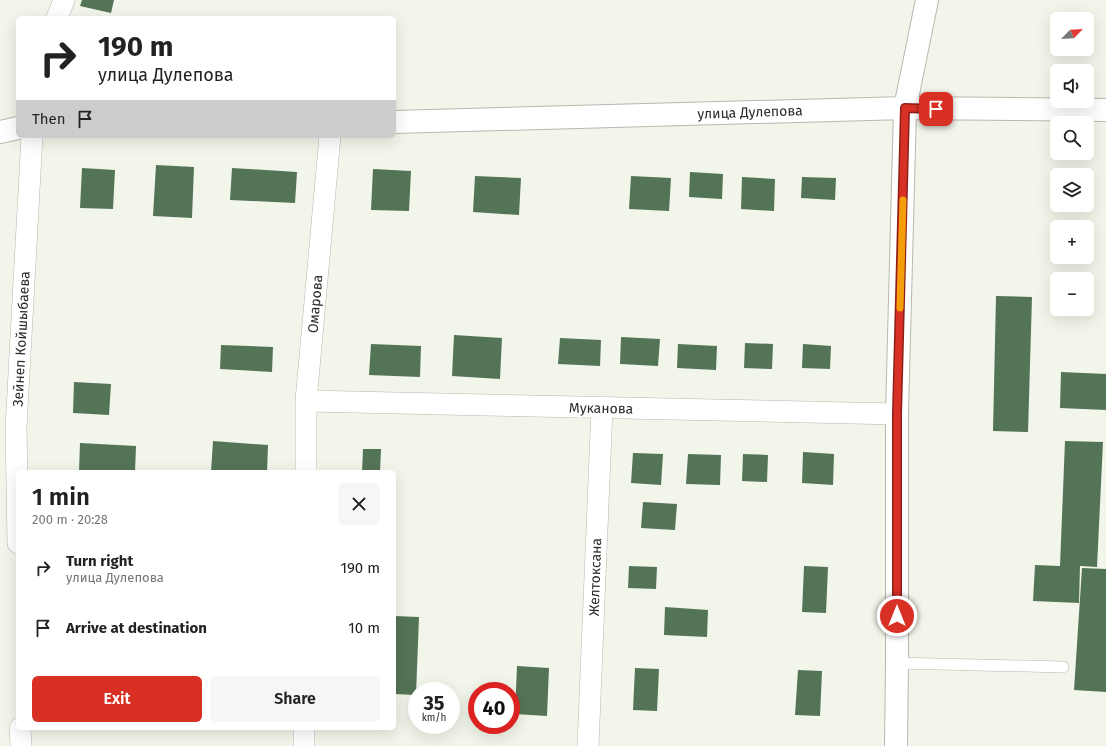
<!DOCTYPE html>
<meta charset="utf-8">
<style>
:root{--surface:#fff;--page:#f6f6f6;--text:#222;--muted:#767676;--accent:#d93025}
body{margin:0;font-family:"Fira Sans",sans-serif;background:var(--page);color:var(--text);height:100vh;display:flex;flex-direction:column;font-size:15px;white-space:nowrap}
*{box-sizing:border-box;margin:0}
p{font-size:13px;color:var(--muted)}
.icon{flex:none;width:22px;height:22px;fill:none;stroke:currentColor;stroke-width:2;stroke-linecap:round;stroke-linejoin:round}
.map{position:relative;flex:1;overflow:hidden}
.sheet{position:absolute;left:16px;top:470px;width:380px;height:260px;display:flex;flex-direction:column;background:var(--surface);border-radius:6px;box-shadow:0 4px 16px #0002}
.sheet>*{flex:none}
.guide{position:absolute;left:16px;top:16px;width:380px;height:122px;border-radius:6px;box-shadow:0 4px 16px #0002;background:#fff;color:var(--text);overflow:hidden}
.needle{width:26px;rotate:65deg}
.buttons{position:absolute;left:1050px;top:12px;display:grid;gap:8px}
.buttons a{display:grid;place-items:center;width:44px;height:44px;border-radius:6px;background:var(--surface);box-shadow:0 4px 16px #0002;font-size:20px}
.speed{position:absolute;left:408px;top:682px;display:flex;gap:8px;font-size:20px;font-weight:700;text-align:center}
.speed>*{display:grid;place-content:center;width:52px;height:52px;border-radius:50%;background:var(--surface);box-shadow:0 4px 16px #0002;line-height:1}
.speed small{font-size:10px;font-weight:400}
.speed .limit{border:6px solid #d22;background:#fff;color:#111}
.pin{position:absolute;display:grid;place-items:center;width:34px;height:34px;color:#fff;margin:-17px;border-radius:8px;box-shadow:0 2px 6px #0006}
.me{position:absolute;width:44px;margin:-22px;rotate:0deg;stroke-linejoin:round;filter:drop-shadow(0 0 3px #0008)}
.turn{display:flex;align-items:center;gap:14px;height:84px;padding:0 16px;font-size:18px}
.turn .icon{width:52px;height:52px;stroke-width:2.5}
.turn b{display:block;font-size:28px;line-height:34px}
.then{display:flex;align-items:center;height:38px;padding:0 16px;background:#0003;gap:8px;font-size:15px}
.round{display:grid;place-items:center;flex:none;width:42px;height:42px;border-radius:6px;background:var(--page)}
.headline{display:flex;align-items:center;justify-content:space-between;height:68px;padding:0 16px}
h1{font-size:24px;font-weight:600;line-height:30px}
.primary-button{display:flex;gap:8px;margin-top:auto;padding:8px 16px}
.primary-button a{flex:1;height:46px;border-radius:6px;background:var(--accent);color:#fff;font-size:16px;font-weight:600;line-height:46px;text-align:center}
.primary-button a+a{background:var(--page);color:var(--text)}
ul{padding:0;list-style:none}
li{display:flex;align-items:center;gap:12px;height:60px;padding:0 16px}
li div{flex:1}
li b{display:block;font-size:15px}
li em{font-style:normal}
.map>svg:first-child{display:block}
</style>
<div class="map">
<svg width="1106" height="746" viewBox="0 0 1106 746">
<rect width="100%" height="100%" fill="#f2f5e9"/>
<path fill="#547457" d="M82,0H114L111,13L80,6Z
M156,165L194,167L192,218L153,216Z
M82,168L115,170L113,209L80,208Z
M232,168L297,172L295,203L230,200Z
M373,169L411,171L409,211L371,210Z
M690,172L723,174L722,199L689,197Z
M475,176L521,178L519,215L473,212Z
M631,176L671,178L669,211L629,209Z
M742,177L775,179L774,211L741,209Z
M802,177L836,178L835,200L801,198Z
M996,296L1032,297L1028,432L993,431Z
M454,335L502,338L500,379L452,376Z
M621,337L660,339L658,366L620,364Z
M560,338L601,340L600,366L558,364Z
M745,343L773,344L772,369L744,368Z
M371,344L421,346L420,377L369,375Z
M678,344L717,346L716,370L677,368Z
M803,344L831,346L830,369L802,368Z
M221,345L273,347L272,372L220,369Z
M1061,372L1106,374V410L1060,408Z
M74,382L111,384L109,415L73,413Z
M213,441L268,445L267,472H211Z
M1065,441L1103,442L1097,567L1080,566L1079,603L1033,601L1035,565L1060,566Z
M80,443L136,446L135,472H79Z
M363,449H381L380,472H362Z
M803,452L834,454L833,485L802,483Z
M633,453L663,454L661,485L631,483Z
M688,454L721,455L720,485L686,484Z
M743,454L768,455L767,482L742,481Z
M643,502L677,504L675,530L641,528Z
M629,566L657,567L656,589L628,588Z
M804,566L828,567L826,613L802,612Z
M1082,568L1106,569V692L1074,690Z
M665,607L708,610L707,637L664,635Z
M394,616L419,617L416,695L394,694Z
M517,666L549,668L547,716L515,714Z
M635,668L659,669L657,711L633,710Z
M798,670L822,671L820,716L795,715Z"/>
<g fill="none" stroke-linecap="round" stroke-linejoin="round">
<g stroke="#b7b9ae" stroke-width="12">
<path id="lane" d="M897,663L1063,667"/>
</g>
<g stroke="#b7b9ae" stroke-width="22">
<path id="street" d="M57,18L64,0
M306,401L897,414
M306,472V401L330,136
M18,543L16,428L32,136
M20,728L21,746
M304,746V728
M588,746L602,408"/>
</g>
<g stroke="#b7b9ae" stroke-width="24">
<path id="secondary" d="M394,122L905,108L1106,110
M0,132L18,128
M896,746L897,663V414L905,108L927,0"/>
</g>
<use href="#lane" stroke="#fff" stroke-width="11"/>
<use href="#street" stroke="#fff" stroke-width="21"/>
<use href="#secondary" stroke="#fff" stroke-width="22"/>
</g>
<g fill="none" stroke-linecap="round" stroke-linejoin="round">
<g stroke="#8d1f18" stroke-width="10">
<path id="route" d="M897,616V414L905,108L936,109"/>
</g>
<use href="#route" stroke="#d93025" stroke-width="7"/>
<path stroke="#f59e0b" stroke-width="7" d="M900,308L903,200"/>
</g>
<g text-anchor="middle" stroke-width="4" stroke-linejoin="round" paint-order="stroke">
<g font-size="14" fill="#2a2b26" stroke="#fff">
<text transform="translate(750 112) rotate(-2)" y="5">улица Дулепова</text>
<text transform="translate(315 304) rotate(-85)" y="5">Омарова</text>
<text transform="translate(21 339) rotate(-87)" y="5">Зейнеп Койшыбаева</text>
<text transform="translate(601 408) rotate(1)" y="5">Муканова</text>
<text transform="translate(595 577) rotate(-88)" y="5">Желтоксана</text>
</g>
</g>
</svg>
<div class="buttons">
<a><svg class="needle" viewBox="-14 -14 28 28"><path d="M0-13l5 13h-10z" fill="#e53935"/><path d="M0 13l5-13h-10z" fill="#767676"/></svg></a>
<a><svg class="icon" aria-label="sound" viewBox="0 0 24 24"><path d="M4 9h4l5-4v14l-5-4H4zM17 9q2 3 0 6"/></svg></a>
<a><svg class="icon" aria-label="search" viewBox="0 0 24 24"><circle cx="10" cy="10" r="6"/><path d="M15 15l6 6"/></svg></a>
<a><svg class="icon" aria-label="layers" viewBox="0 0 24 24"><path d="M12 4l9 5-9 5-9-5zM3 14l9 5 9-5"/></svg></a>
<a>+</a>
<a>−</a>
</div>
<div class="speed"><div>35<small>km/h</small></div><div class="limit">40</div></div>
<div class="pin" style="left:936px;top:109px;background:#d93025"><svg class="icon" aria-label="arrive" viewBox="0 0 24 24"><path d="M6 21V4h12l-3 4 3 4H6"/></svg></div>
<svg class="me" style="left:897px;top:616px" viewBox="-20 -20 40 40"><circle r="17" fill="#d93025" stroke="#fff" stroke-width="3"/><path d="M0-11L8 9 0 5-8 9z" fill="#fff"/></svg>
<div class="guide">
<div class="turn"><svg class="icon" aria-label="right" viewBox="0 0 24 24"><path d="M7 20v-9h11M14 6l5 5-5 5"/></svg><div><b>190 m</b>улица Дулепова</div></div>
<div class="then">Then<svg class="icon" aria-label="arrive" viewBox="0 0 24 24"><path d="M6 21V4h12l-3 4 3 4H6"/></svg></div>
</div>
<section class="sheet">
<div class="headline"><div><h1>1 min</h1><p>200 m · 20:28</p></div><a class="round"><svg class="icon" aria-label="close" viewBox="0 0 24 24"><path d="M6 6l12 12M18 6L6 18"/></svg></a></div>
<ul>
<li><svg class="icon" aria-label="right" viewBox="0 0 24 24"><path d="M7 20v-9h11M14 6l5 5-5 5"/></svg><div><b>Turn right</b><p>улица Дулепова</p></div><em>190 m</em></li>
<li><svg class="icon" aria-label="arrive" viewBox="0 0 24 24"><path d="M6 21V4h12l-3 4 3 4H6"/></svg><div><b>Arrive at destination</b></div><em>10 m</em></li>
</ul>
<div class="primary-button"><a>Exit</a><a>Share</a></div>
</section>
</div>
